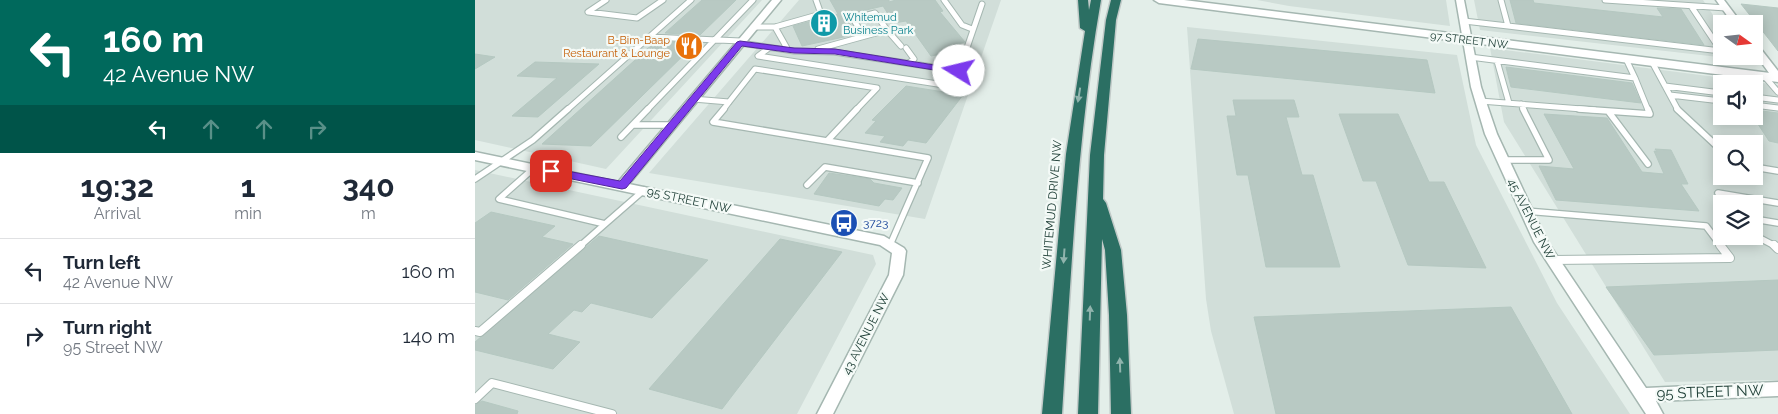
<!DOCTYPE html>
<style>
:root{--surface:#fff;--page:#f6f6f7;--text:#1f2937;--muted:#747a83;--line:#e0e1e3}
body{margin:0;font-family:Raleway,sans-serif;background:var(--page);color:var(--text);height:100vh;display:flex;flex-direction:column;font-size:19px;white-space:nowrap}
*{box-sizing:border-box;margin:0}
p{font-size:16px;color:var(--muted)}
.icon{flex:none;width:28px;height:28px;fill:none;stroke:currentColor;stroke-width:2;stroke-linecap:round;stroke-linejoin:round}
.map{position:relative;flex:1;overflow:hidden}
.side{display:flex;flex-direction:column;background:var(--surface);width:475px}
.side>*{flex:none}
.guide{background:#00695c;color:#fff;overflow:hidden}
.needle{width:32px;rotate:105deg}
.buttons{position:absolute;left:1238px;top:15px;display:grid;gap:10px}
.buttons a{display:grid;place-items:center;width:50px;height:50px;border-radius:0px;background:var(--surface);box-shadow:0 2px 12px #0003;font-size:25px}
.pin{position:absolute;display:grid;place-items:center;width:42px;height:42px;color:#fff;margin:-21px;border-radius:10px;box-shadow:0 2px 8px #0006}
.me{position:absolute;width:55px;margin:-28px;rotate:279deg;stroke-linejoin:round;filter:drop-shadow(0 0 4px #0008)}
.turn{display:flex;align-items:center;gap:18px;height:105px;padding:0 20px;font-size:22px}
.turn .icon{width:65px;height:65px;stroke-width:2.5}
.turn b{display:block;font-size:35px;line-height:42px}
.lanes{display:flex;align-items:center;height:48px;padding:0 20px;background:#0003;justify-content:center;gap:25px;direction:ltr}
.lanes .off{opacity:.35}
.eta{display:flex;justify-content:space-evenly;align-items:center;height:85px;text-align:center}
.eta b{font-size:30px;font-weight:700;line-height:35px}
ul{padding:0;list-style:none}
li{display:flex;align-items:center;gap:15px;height:65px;padding:0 20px;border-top:1px solid var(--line)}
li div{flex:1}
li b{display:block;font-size:19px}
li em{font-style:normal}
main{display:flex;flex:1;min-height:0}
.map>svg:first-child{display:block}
</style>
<main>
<section class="side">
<div class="guide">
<div class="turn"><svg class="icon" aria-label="left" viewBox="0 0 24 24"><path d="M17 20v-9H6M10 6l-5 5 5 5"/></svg><div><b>160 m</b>42 Avenue NW</div></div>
<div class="lanes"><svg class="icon" aria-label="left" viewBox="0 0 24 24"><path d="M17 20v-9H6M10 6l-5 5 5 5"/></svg><svg class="icon off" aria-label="ahead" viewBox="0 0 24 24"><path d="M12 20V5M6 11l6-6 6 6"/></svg><svg class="icon off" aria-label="ahead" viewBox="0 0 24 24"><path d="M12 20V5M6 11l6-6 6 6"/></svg><svg class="icon off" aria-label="right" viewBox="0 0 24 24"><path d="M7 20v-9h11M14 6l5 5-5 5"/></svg></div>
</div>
<div class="eta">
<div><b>19:32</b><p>Arrival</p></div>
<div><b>1</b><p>min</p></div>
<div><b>340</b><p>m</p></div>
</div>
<ul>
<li><svg class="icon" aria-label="left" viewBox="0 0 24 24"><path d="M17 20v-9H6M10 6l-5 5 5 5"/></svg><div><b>Turn left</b><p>42 Avenue NW</p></div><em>160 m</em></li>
<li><svg class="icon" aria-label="right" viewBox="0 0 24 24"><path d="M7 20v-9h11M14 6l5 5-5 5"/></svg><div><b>Turn right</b><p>95 Street NW</p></div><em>140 m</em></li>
</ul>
</section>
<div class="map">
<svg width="1303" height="414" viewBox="0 0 1303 414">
<rect width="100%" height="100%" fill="#e3eee9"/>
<path fill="#d1ded9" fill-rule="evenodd" d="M0,0H287L131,169L0,140Z
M324,0H526L450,219L174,173Z
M782,0H971L975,26L814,6Z
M999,0H1228L1246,27V56H1267L1270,60L1005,30Z
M712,27L982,55L1001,145L1082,303L1155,414H759L736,331L731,299Z
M1015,48L1303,85V380L1190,382L1029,122ZM1246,84H1279V116H1246ZM1246,144H1279V176H1246ZM1246,204H1279V236H1246Z
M0,170L398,255L401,264L322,414H0Z"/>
<path fill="#b8c9c3" stroke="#b5c8c1" d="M227,0H261L225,35L190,33Z
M355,0H414V2L421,0H460L468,11L465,12L490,42L482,44L486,50L456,56L431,21L419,23L408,6L370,15L380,33L378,35L327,46L318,26L363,14Z
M1035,0H1058L1059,3L1188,17L1182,8L1206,9L1229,45L1041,23Z
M1266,4L1303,8V51L1293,38Z
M723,39L952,60L960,93L716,69Z
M180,42L221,43L116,146L67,144Z
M0,54L20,57L0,69Z
M60,62L124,64L63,117L37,116L82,78L42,76Z
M1031,67L1157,83L1166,103L1036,87Z
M431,86L488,95L451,143L433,140L428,146L405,142L410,136L390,133L401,121L397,120Z
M758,100H819L824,117H811L827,175H838L865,267H791L773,175H762L752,116H761Z
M1279,110L1303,113V143L1294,141L1279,118Z
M864,114H923L954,182H969L1011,268L933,265L901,181H888Z
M1069,114L1132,118L1167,172L1189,174L1179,151L1182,152L1180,149L1196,150L1213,184H1206L1224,211L1081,200L1064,166L1099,169Z
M354,173L395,179L399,183L427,188L418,200L410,199L404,206L339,194Z
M16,212L80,226L67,237L98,244L33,300L0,292V223Z
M124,236L233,260L177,318L116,303L107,312L99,310L73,334L105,342L78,369L0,350V342Z
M305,239L367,252L247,409L174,389Z
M1303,280V350L1179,355L1131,287Z
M1036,307L1097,414H801L779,317Z
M7,401L43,411L42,414H0V405Z"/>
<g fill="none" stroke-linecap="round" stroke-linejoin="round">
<g stroke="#a5b7b1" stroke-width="7">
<path id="service-far2" d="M131,0L113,12L162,18L188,0
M469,0L487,25L497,29
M1130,0L1251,8
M1216,6L1246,51
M989,21L1033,26L1026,0
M1033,26L1246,51
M278,27H300L346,14L341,0
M300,27L313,50
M389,36L378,19L400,13L412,30
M174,37L266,41
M265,43L319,51L359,52L484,71L507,4
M294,48L283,56L469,85
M431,48L439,59L434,63
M343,49L412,30L426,46
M995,57L1160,78L1173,110
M1151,59L1160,78
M1022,61L1034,103
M1177,62L1203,110
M1290,77L1303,92
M1190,86L1246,93
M1195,95L1246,101
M1279,97L1303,100
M218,99L254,102
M1005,101L1120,110
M254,102L280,69L402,88L381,110
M1046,104L1049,110
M1279,105L1303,108
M92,110L216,0
M172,110L278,0
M248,110L254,102"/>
</g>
<g stroke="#a5b7b1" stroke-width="8">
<path id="service-far1" d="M249,109L238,122L352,141L382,109
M1104,109L1133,111L1173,164
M1202,109L1246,150
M1133,111L1175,114L1173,109
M159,125H196
M146,137L173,109
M352,141L453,158L415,245
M1027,160H1074L1048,109
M1279,167L1303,171
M59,168L24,199L130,224L169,190
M0,179L58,140L93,109
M332,185L350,167L443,183
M1252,204L1243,193L1303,203
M1051,211L1231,226L1246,246
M1279,219L1303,223
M1279,235L1300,246
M105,246L130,224"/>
</g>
<g stroke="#a5b7b1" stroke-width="10">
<path id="service" d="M1299,245L1303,249
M1078,260L1255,258L1245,245
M0,331L5,332L106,245
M0,399L17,383L137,414"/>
</g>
<g stroke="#a5b7b1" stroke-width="3">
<path id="minor" d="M297,0H306L154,184L409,236L429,248L431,251L428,275L358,414H342L414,275L417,253L405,245L0,160V152L143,182Z
M981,0H989L1006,87L1022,134L1072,241L1171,388L1303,382V396L1181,401L1188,414H1171L1059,242L1010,134L996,87Z
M1241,0H1249L1267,24H1258Z
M1279,43L1282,44L1303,71V81L1299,80L1279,52Z"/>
</g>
<g stroke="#a5b7b1" stroke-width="3">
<path id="tertiary" d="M679,0H709L1303,74V82L684,3Z"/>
</g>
<g stroke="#c1cac8" stroke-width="3">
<path id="motorway" d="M603,0H613L614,10L616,0H626C602,137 596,275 587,414H567L591,154L610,31L605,28Z
M636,0H646L641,20L629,155L628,199L631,203L646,250L652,315L656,414H636L634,315L630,250L627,239L623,414H603L615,155L631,20Z"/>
</g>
<use href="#service-far2" stroke="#fff" stroke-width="5"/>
<use href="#service-far1" stroke="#fff" stroke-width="5.5"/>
<use href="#service" stroke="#fff" stroke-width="8"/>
<use href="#minor" fill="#fff" fill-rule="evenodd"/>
<use href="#tertiary" fill="#fff" fill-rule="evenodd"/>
<use href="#motorway" fill="#2b6f63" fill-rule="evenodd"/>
</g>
<defs><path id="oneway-solid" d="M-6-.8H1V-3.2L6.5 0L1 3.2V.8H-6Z" transform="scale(1.25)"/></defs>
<g fill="#90b4ad">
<use href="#oneway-solid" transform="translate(604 95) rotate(99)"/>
<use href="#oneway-solid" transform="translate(589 256) rotate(94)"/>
<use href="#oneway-solid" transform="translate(615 313) rotate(-88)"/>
<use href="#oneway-solid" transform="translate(645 365) rotate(-92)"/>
</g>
<path fill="#7c3aed" stroke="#51269a" d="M265,41L319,48L360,49L484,69L488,71L484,74L360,54L319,53L267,46L151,188L147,189L72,174L71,171L76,168L145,181L262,42Z"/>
<defs>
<g id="building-disc" transform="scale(1.4375)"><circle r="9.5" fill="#0f9aa8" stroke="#f4faf7"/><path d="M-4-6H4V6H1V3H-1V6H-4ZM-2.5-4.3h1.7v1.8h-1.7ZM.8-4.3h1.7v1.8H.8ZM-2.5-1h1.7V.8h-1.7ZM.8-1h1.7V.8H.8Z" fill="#fff"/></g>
<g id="restaurant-disc" transform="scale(1.4375)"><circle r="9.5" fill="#e8710a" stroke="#f4faf7"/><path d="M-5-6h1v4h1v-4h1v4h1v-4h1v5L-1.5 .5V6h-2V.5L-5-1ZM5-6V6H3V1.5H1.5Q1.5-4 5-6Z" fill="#fff"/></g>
<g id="bus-disc" transform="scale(1.4375)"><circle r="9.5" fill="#1a4fb4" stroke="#f4faf7"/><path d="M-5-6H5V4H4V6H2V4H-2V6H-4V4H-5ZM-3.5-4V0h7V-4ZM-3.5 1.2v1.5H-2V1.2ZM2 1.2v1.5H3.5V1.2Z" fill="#fff"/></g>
</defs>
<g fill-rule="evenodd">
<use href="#building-disc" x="349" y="23"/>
<use href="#restaurant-disc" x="214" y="46"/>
<use href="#bus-disc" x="369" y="223"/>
</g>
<g text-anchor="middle" stroke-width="4.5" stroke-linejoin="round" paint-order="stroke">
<g font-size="11" fill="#0d838f" stroke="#f4faf7" text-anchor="start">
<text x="368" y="21">Whitemud<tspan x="368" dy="13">Business Park</tspan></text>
</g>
<g font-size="11" fill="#c56008" stroke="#f4faf7" text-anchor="end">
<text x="195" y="44">B-Bim-Baap<tspan x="195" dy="13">Restaurant &amp; Lounge</tspan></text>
</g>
<g font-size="11" fill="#214139" stroke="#f4faf7">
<text transform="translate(994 40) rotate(7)" y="4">97 STREET NW</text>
</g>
<g font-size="12" fill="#214139" stroke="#f4faf7">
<text transform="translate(214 200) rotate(12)" y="4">95 STREET NW</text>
<text transform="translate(577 205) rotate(-85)" y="4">WHITEMUD DRIVE NW</text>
<text transform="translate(1056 219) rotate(63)" y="4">45 AVENUE NW</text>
<text transform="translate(391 334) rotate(-63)" y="4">43 AVENUE NW</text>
</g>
<g font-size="12" fill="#164399" stroke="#f4faf7" text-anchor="start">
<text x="388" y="227">3723</text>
</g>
<g font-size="15" fill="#214139" stroke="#f4faf7">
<text transform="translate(1235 392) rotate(-2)" y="5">95 STREET NW</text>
</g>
</g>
</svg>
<div class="buttons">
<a><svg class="needle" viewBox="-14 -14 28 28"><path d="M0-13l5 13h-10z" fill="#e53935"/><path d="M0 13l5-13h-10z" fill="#747a83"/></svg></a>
<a><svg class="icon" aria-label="sound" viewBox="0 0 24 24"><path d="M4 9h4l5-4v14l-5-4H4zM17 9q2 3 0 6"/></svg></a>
<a><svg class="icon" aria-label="search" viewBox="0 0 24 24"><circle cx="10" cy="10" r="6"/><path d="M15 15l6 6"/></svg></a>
<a><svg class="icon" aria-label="layers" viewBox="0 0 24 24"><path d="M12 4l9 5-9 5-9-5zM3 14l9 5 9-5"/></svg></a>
</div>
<div class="pin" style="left:76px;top:171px;background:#d93025"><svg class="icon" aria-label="arrive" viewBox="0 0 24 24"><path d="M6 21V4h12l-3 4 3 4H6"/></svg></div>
<svg class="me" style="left:484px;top:71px" viewBox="-20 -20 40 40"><circle r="19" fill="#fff"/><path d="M0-13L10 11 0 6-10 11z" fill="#7c3aed"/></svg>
</div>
</main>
